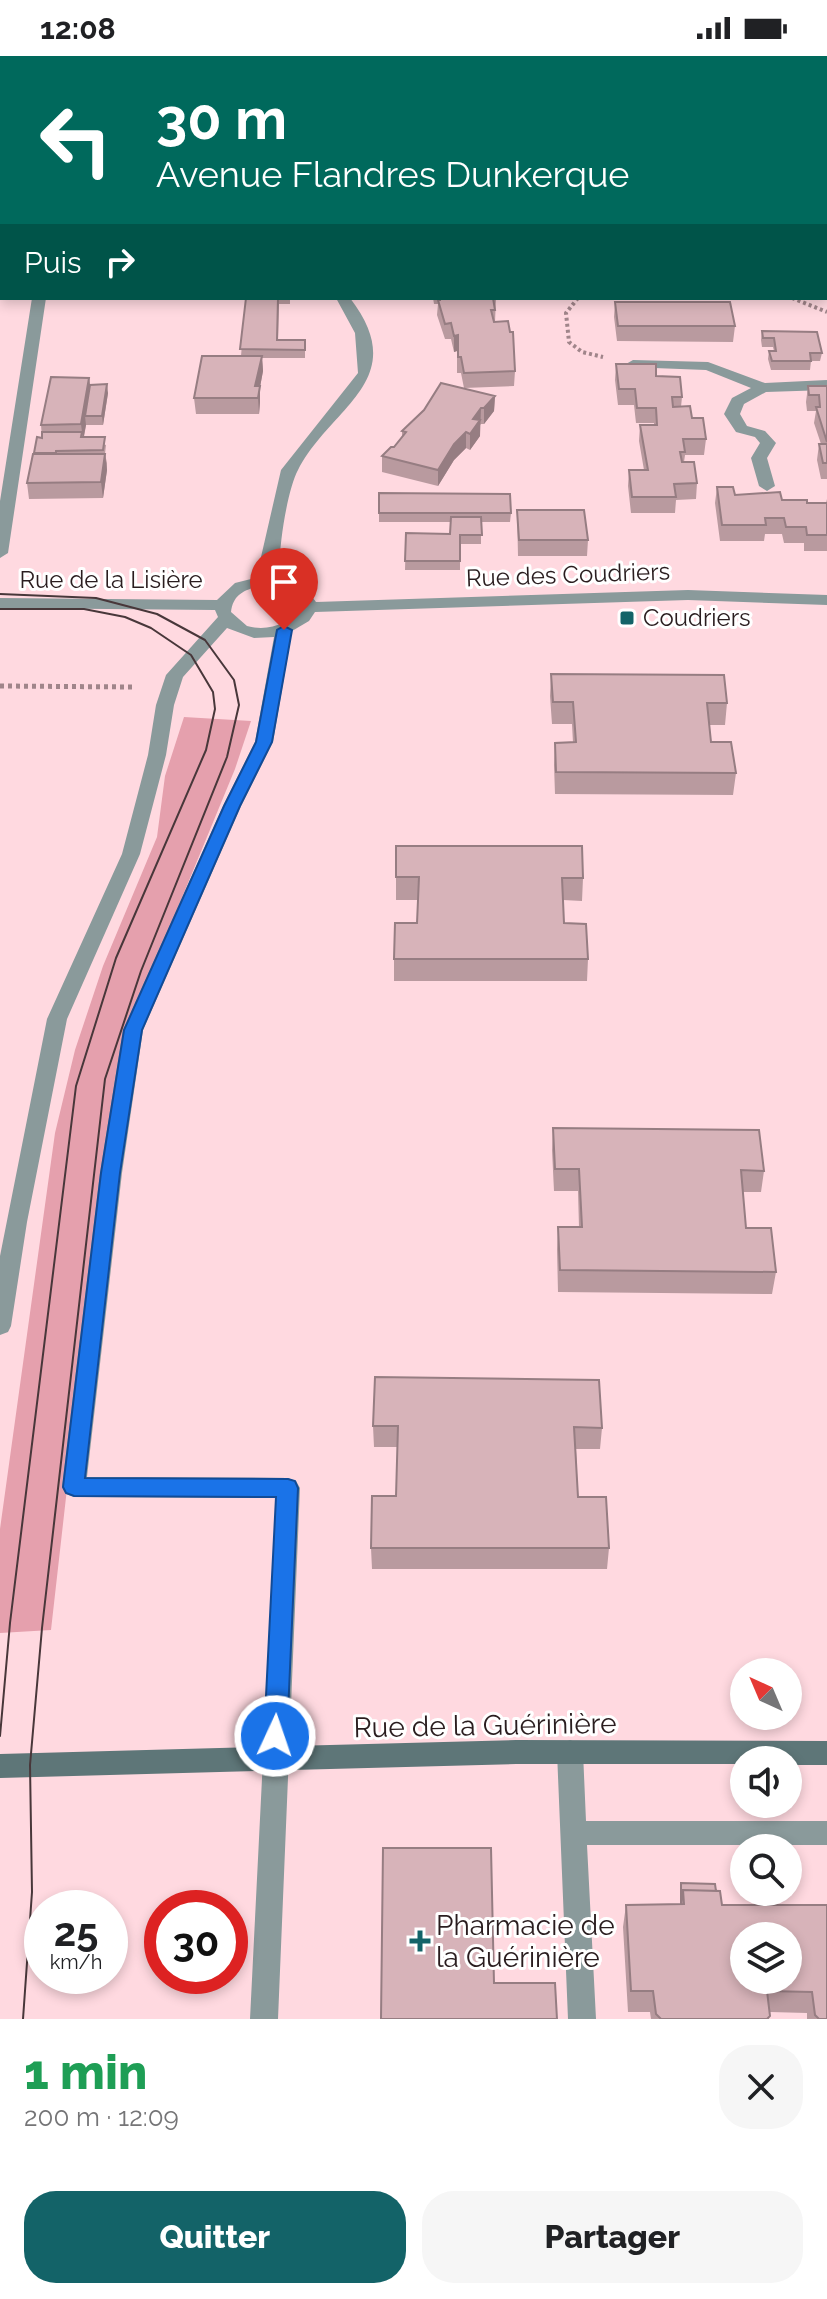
<!DOCTYPE html>
<html lang="fr">
<meta charset="utf-8">
<style>
:root{--surface:#fff;--page:#f6f6f6;--text:#202124;--muted:#757577;--accent:#136368}
body{margin:0;font-family:Raleway,sans-serif;background:var(--page);color:var(--text);height:100vh;display:flex;flex-direction:column;font-size:30px;white-space:nowrap}
*{box-sizing:border-box;margin:0}
p{font-size:26px;color:var(--muted)}
.icon{flex:none;width:44px;height:44px;fill:none;stroke:currentColor;stroke-width:2;stroke-linecap:round;stroke-linejoin:round}
.map{position:relative;height:1963px;overflow:hidden}
.details{display:flex;flex-direction:column;background:var(--surface);flex:1}
.details>*{flex:none}
.banner{position:absolute;left:0px;top:0px;width:828px;height:244px;box-shadow:0 4px 12px #0003;background:#00695c;color:#fff;overflow:hidden}
.needle{width:52px;rotate:316deg}
.controls{position:absolute;left:730px;top:1602px;display:grid;gap:16px}
.controls a{display:grid;place-items:center;width:72px;height:72px;border-radius:50%;background:var(--surface);box-shadow:0 4px 12px #0003;font-size:40px}
.speed{position:absolute;left:24px;top:1834px;display:flex;gap:16px;font-size:40px;font-weight:700;text-align:center}
.speed>*{display:grid;place-content:center;width:104px;height:104px;border-radius:50%;background:var(--surface);box-shadow:0 4px 12px #0003;line-height:1}
.speed small{font-size:20px;font-weight:400}
.speed .limit{border:12px solid #d22;background:#fff;color:#111}
.pin{position:absolute;display:grid;place-items:center;width:68px;height:68px;color:#fff;margin:-82px -34px;border-radius:50% 50% 50% 0;rotate:-45deg;box-shadow:0 0 8px #0007}
.pin .icon{rotate:45deg}
.me{position:absolute;width:88px;margin:-44px;rotate:3deg;stroke-linejoin:round;filter:drop-shadow(0 0 6px #0008)}
.turn{display:flex;align-items:center;gap:28px;height:168px;padding:0 24px;font-size:36px}
.turn .icon{width:104px;height:104px;stroke-width:2.5}
.turn b{display:block;font-size:56px;line-height:68px}
.then{display:flex;align-items:center;height:76px;padding:0 24px;background:#0003;gap:16px;font-size:30px}
.round{display:grid;place-items:center;flex:none;width:84px;height:84px;border-radius:32px;background:var(--page)}
.summary{display:flex;align-items:center;justify-content:space-between;height:136px;padding:0 24px}
h1{font-size:48px;font-weight:800;line-height:60px;color:#1e9e55}
.action{display:flex;gap:16px;margin-top:auto;padding:16px 24px}
.action a{flex:1;height:92px;border-radius:32px;background:var(--accent);color:#fff;font-size:32px;font-weight:800;line-height:92px;text-align:center}
.action a+a{background:var(--page);color:var(--text)}
.status{display:flex;justify-content:space-between;align-items:center;height:56px;padding:0 40px;background:var(--surface);direction:ltr}
.status svg{height:22px;fill:currentColor}
.map>svg:first-child{display:block}
</style>
<div class="status"><b>12:08</b><svg viewBox="0 0 49 12"><path d="M0 12V9h3v3zM5 12V6h3v6zM10 12V3h3v9zM15 12V0h3v12zM26 1h20v11H26zM47 4h2v5h-2z"/></svg></div>
<div class="map">
<svg width="827" height="1963" viewBox="0 0 827 1963">
<rect width="100%" height="100%" fill="#ffd9e0"/>
<path fill="#e5a0ad" d="M184,661L251,665L235,713L155,907L107,1079L51,1574L0,1577V1473L55,1077L75,994L103,910L157,781L165,720Z"/>
<g fill="none" stroke-linecap="round" stroke-linejoin="round">
<path stroke="#a0858a" stroke-width="4" stroke-dasharray="3 3" stroke-linecap="butt" d="M578,242L566,257L569,286L582,296L603,301
M792,242L827,256"/>
<path stroke="#a0858a" stroke-width="5" stroke-dasharray="4 4" stroke-linecap="butt" d="M0,630L133,631"/>
<path fill="#8a9a9b" fill-rule="evenodd" d="M566,0H578L579,2H567Z"/>
<path fill="#8a9a9b" fill-rule="evenodd" d="M0,25H2V33H0Z
M826,75H827V83H826Z
M32,242H46L8,497L0,502V445Z
M336,242H350C413,324 331,350 298,414C287,434 277,499 280,522L303,529L316,546L688,534L827,539V549L688,544L315,556L309,565L292,575L273,686L241,750L143,974L122,1117L87,1421L288,1422L296,1425L300,1432L278,1963H250L276,1442L74,1441L66,1438L62,1431L100,1117L123,974L223,750L255,686L274,581L254,582L227,572L183,621L174,649L166,699L140,798L67,963L27,1166L11,1270L8,1276L0,1279V1200L47,963L122,798L148,699L156,649L166,619L218,561L215,554L0,552V542L217,544L235,527L263,520L261,501L281,414L358,317L355,277ZM256,531C275,529 294,531 302,551C289,568 268,576 247,570L231,556C233,540 242,535 256,531Z
M633,304L708,306L765,327L827,324V334L766,336L744,348L740,358L747,370L765,375L776,387L767,402L775,430L767,435L759,430L751,402L760,387L755,381L736,376L724,358L732,342L751,332L706,314L628,311L626,308Z
M570,1684L579,1688L583,1696L586,1765H827V1789H587L596,1963H568L557,1696L561,1688Z"/>
<path fill="#5e7678" fill-rule="evenodd" d="M516,1684L827,1685V1709H788V1704H744V1708H516L0,1722V1698Z"/>
<path stroke="#48373a" stroke-width="2" d="M0,538L96,542L157,558L205,584L234,624L239,649L227,701L141,915L105,1023L42,1572L30,1709L32,1836L23,1963
M0,553H84L125,561L151,572L191,599L213,636L215,653L206,694L116,902L76,1030L10,1567L0,1680"/>
</g>
<path fill="#b99a9f" d="M10,0H64L63,2H11Z
M314,0H364V2H314Z
M246,242H290V248H279L278,284H305V302H262L263,315L260,331V346L259,358H196L194,342L241,300Z
M433,242H496L495,266L515,315L514,330L464,332L461,317H457V295L454,296L451,283H445L437,259L438,248H434Z
M615,246L735,270L733,286L617,285L614,261Z
M762,275L822,297L820,305H811L810,314H771L768,303L769,295H774L773,291H762L761,284Z
M616,308L656,320L682,341L681,351L692,362L706,383L704,399H685L684,406L697,427L696,443L676,444L675,457H631L628,430L629,414H644L639,385L640,369H654V367H636L634,349H618L615,324Z
M89,322L90,329L108,337L103,369H86L84,381L106,389L105,398L107,407V414L103,442L29,443L27,427L34,397L42,382L41,369Z
M808,330H827V423H821L817,404L819,388H821L814,367L816,355H807L806,346Z
M495,340L494,355L484,368H481L480,369V380L470,394L466,392L454,404L438,430L382,416V400L394,391L402,382V375Z
M717,431L735,439L807,447H826L827,443V495H804V487H784L782,478H765L764,485H720L715,447Z
M379,437L511,457L510,466H481V488H460V514H405L406,477L450,478V466H379Z
M517,454L588,484L587,500H518Z
M551,618L727,647L725,669H709L711,686L736,717L733,739L555,738L554,709L555,687H573L572,668H552L550,640Z
M396,790L583,822L582,845L563,844L564,867L588,903L587,925H394V903L417,867L418,844H396Z
M553,1072L764,1115L761,1136H743L746,1172L776,1216L772,1238L558,1236L557,1193L558,1171H579L578,1135H554L552,1094Z
M373,1370L602,1372L600,1393H576L578,1441L609,1492L607,1513H372L371,1492L396,1440L398,1391H374Z
M681,1827L716,1835L722,1849H827V1963H807V1957L770,1956L769,1963H651L650,1956H628L623,1871L626,1849H680Z"/>
<path fill="#967d82" d="M2,94V109L0,114V95Z
M458,279L457,295L454,296V280Z
M262,300L263,315L260,331V346L259,358L258,342L255,330Z
M89,322L91,337L85,360L86,369L83,384L81,368Z
M107,328L108,337L103,369L102,360Z
M495,340L494,355L484,368V352Z
M481,352L480,380L470,394V378L473,363Z
M466,376V392L454,404L438,430V414L454,388Z
M105,398L107,414L103,442L101,426Z"/>
<path fill="#d7b3b9" stroke="#967d82" stroke-width="2" fill-rule="evenodd" d="M124,0H183V2H132Z
M315,0H355L315,2Z
M2,67V94L0,95V68Z
M246,242H278L277,284H305V294L240,293Z
M440,242H496H493L495,254H491L494,266L508,265L510,276H513L515,315L464,317L461,301H458V279L454,280L451,267L445,268L438,244H440Z
M615,246H730L735,270H618Z
M762,275L817,276L822,297H810L811,305H772L769,295H776L774,282H763Z
M202,300H262L255,330H260L258,342H194Z
M616,308H656V320L680,321L682,341H672L673,351L690,350L692,362H703L706,383H683L685,396H680L682,406H694L697,427L674,428L676,441H632L629,414H648L640,369H657L656,352H637L635,333H619Z
M51,321L89,322L81,368L41,369Z
M441,327L495,340L484,352H481L473,363L480,364L470,378L466,376L454,388L438,414L382,400L391,391H394L406,376L402,375L424,354Z
M107,328L102,360H85L90,329Z
M808,330H827V386L816,351H820L819,339H809Z
M42,376H82L81,381H105L103,394L56,395V397H34L37,381L42,382Z
M819,388H827V407H823Z
M33,398H105L101,426L27,427Z
M717,431H733L735,439L780,436L782,444H807V447H827V479H807L806,471H786L784,462H765L766,469H722Z
M379,437L510,438L511,457H379Z
M517,454H584L588,484H519Z
M451,461H481L482,479H460V505H405L406,477L450,478Z
M551,618L724,619L727,647H707L711,686H731L736,717L556,716L555,687L576,686L573,646H553Z
M396,790H582L583,822H562L564,867L586,868L588,903H394L395,867H417L419,821H396Z
M553,1072L759,1074L764,1115L741,1114L746,1172H771L776,1216L560,1214L558,1171H582L579,1113H555Z
M375,1321L599,1324L602,1372L574,1371L578,1441H606L609,1492H371L372,1440H396L398,1370H373Z
M383,1792H491L494,1927H555L557,1963H381Z
M681,1827L715,1828L716,1835L683,1834L681,1849Z
M683,1834L720,1835L722,1849H827V1963H819L815,1959L812,1936L767,1935L770,1960L767,1963H661L656,1958L653,1935H631L626,1849L684,1848ZM744,1880H788V1924H744Z"/>
<path fill="#1a73e8" stroke="#114b97" stroke-width="2" d="M284,570L292,574L272,686L240,750L142,974L120,1117L85,1422L288,1423L295,1425L298,1432L287,1680L284,1687L275,1690L267,1687L264,1680L276,1441L74,1440L66,1437L63,1431L101,1117L124,974L224,750L256,686L277,574Z"/>
<g fill="#136368" stroke="#fff" stroke-width="3">
<rect x="619" y="554" width="16" height="16" rx="4"/>
<path d="M416 1873h8v8h8v8h-8v8h-8v-8h-8v-8h8z"/>
</g>
<g text-anchor="middle" stroke-width="6" stroke-linejoin="round" paint-order="stroke">
<g font-size="24" fill="#2a1d1f" stroke="#fff">
<text transform="translate(568 519) rotate(-2)" y="8">Rue des Coudriers</text>
<text x="111" y="532">Rue de la Lisière</text>
</g>
<g font-size="24" fill="#2a1d1f" stroke="#fff" text-anchor="start">
<text x="643" y="570">Coudriers</text>
</g>
<g font-size="28" fill="#2a1d1f" stroke="#fff">
<text transform="translate(485 1669) rotate(-1)" y="10">Rue de la Guérinière</text>
</g>
<g font-size="28" fill="#2a1d1f" stroke="#fff" text-anchor="start">
<text x="436" y="1879">Pharmacie de<tspan x="436" dy="32">la Guérinière</tspan></text>
</g>
</g>
</svg>
<div class="controls">
<a><svg class="needle" viewBox="-14 -14 28 28"><path d="M0-13l5 13h-10z" fill="#e53935"/><path d="M0 13l5-13h-10z" fill="#757577"/></svg></a>
<a><svg class="icon" aria-label="sound" viewBox="0 0 24 24"><path d="M4 9h4l5-4v14l-5-4H4zM17 9q2 3 0 6"/></svg></a>
<a><svg class="icon" aria-label="search" viewBox="0 0 24 24"><circle cx="10" cy="10" r="6"/><path d="M15 15l6 6"/></svg></a>
<a><svg class="icon" aria-label="layers" viewBox="0 0 24 24"><path d="M12 4l9 5-9 5-9-5zM3 14l9 5 9-5"/></svg></a>
</div>
<div class="speed"><div>25<small>km/h</small></div><div class="limit">30</div></div>
<div class="pin" style="left:284px;top:574px;background:#d93025"><svg class="icon" aria-label="arrive" viewBox="0 0 24 24"><path d="M6 21V4h12l-3 4 3 4H6"/></svg></div>
<svg class="me" style="left:275px;top:1680px" viewBox="-20 -20 40 40"><circle r="17" fill="#1a73e8" stroke="#fff" stroke-width="3"/><path d="M0-11L8 9 0 5-8 9z" fill="#fff"/></svg>
<div class="banner">
<div class="turn"><svg class="icon" aria-label="left" viewBox="0 0 24 24"><path d="M17 20v-9H6M10 6l-5 5 5 5"/></svg><div><b>30 m</b>Avenue Flandres Dunkerque</div></div>
<div class="then">Puis<svg class="icon" aria-label="right" viewBox="0 0 24 24"><path d="M7 20v-9h11M14 6l5 5-5 5"/></svg></div>
</div>
</div>
<section class="details">
<div class="summary"><div><h1>1 min</h1><p>200 m · 12:09</p></div><a class="round"><svg class="icon" aria-label="close" viewBox="0 0 24 24"><path d="M6 6l12 12M18 6L6 18"/></svg></a></div>
<div class="action"><a>Quitter</a><a>Partager</a></div>
</section>
